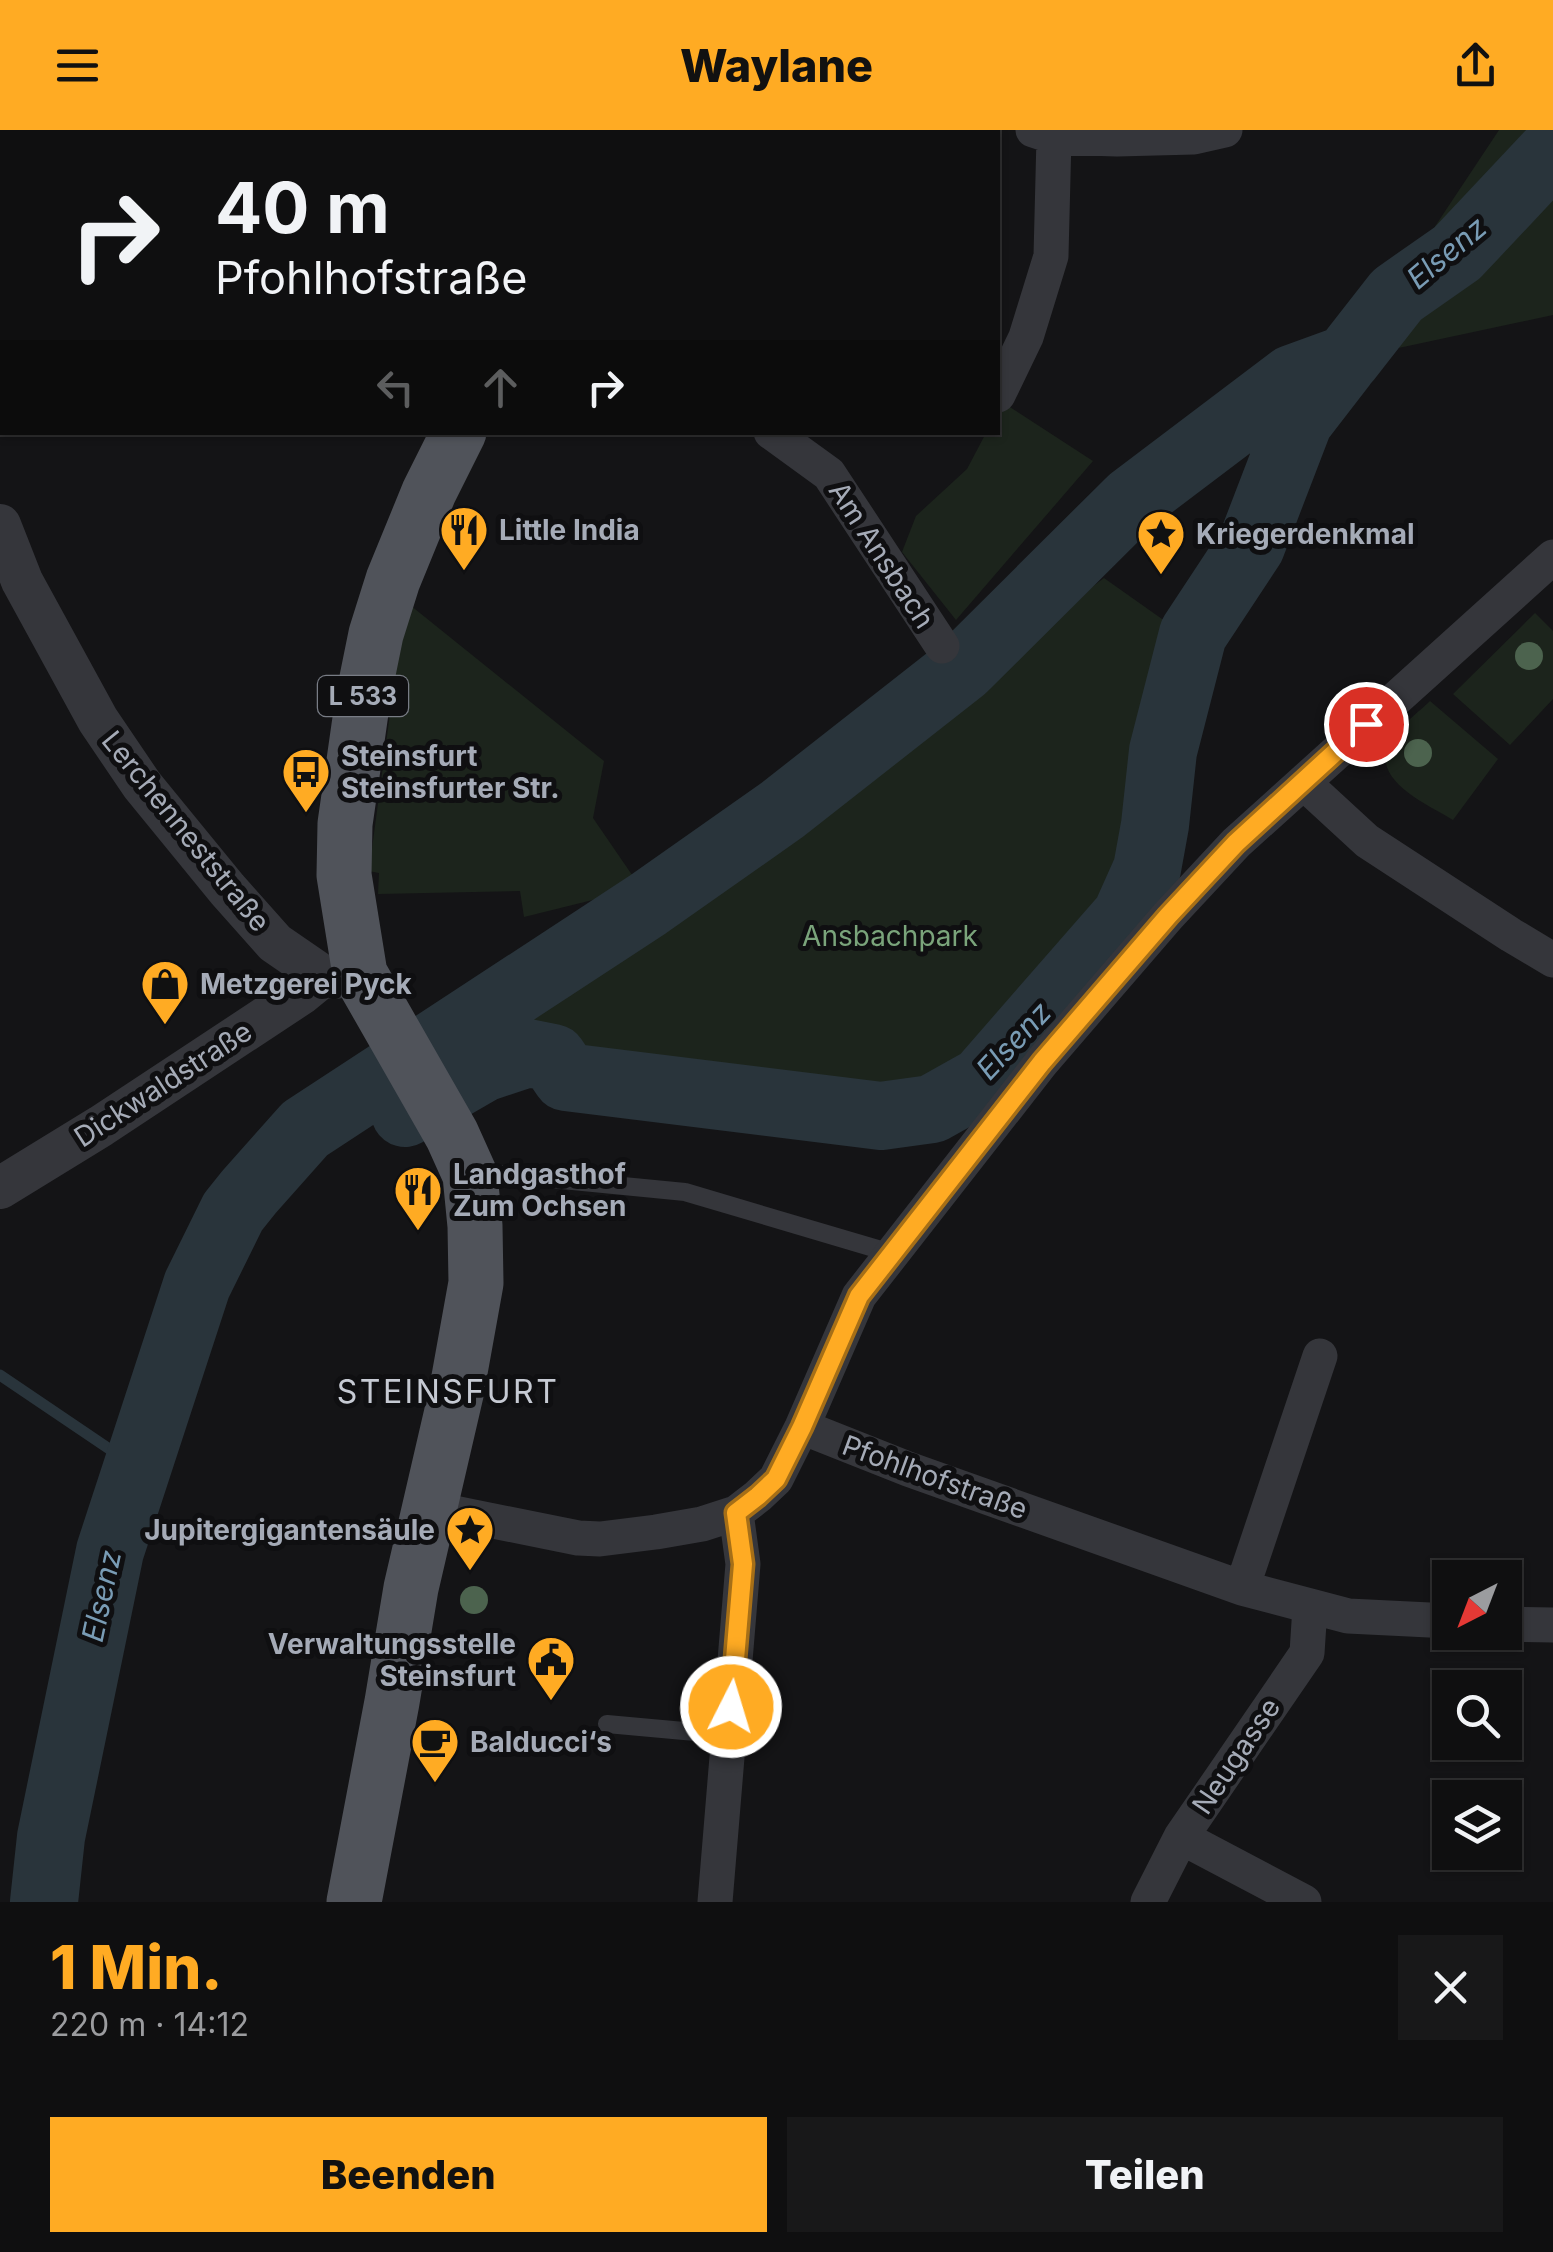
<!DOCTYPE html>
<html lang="de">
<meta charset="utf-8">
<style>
:root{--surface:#0f0f10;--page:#181819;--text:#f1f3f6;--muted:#9b9c9f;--line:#2f2f30;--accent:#ffab23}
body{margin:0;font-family:Inter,sans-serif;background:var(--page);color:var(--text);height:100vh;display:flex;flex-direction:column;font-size:38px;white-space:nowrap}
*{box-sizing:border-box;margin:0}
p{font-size:32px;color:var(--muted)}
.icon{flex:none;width:55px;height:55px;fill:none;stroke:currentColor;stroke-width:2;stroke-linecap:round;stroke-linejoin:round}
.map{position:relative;height:1772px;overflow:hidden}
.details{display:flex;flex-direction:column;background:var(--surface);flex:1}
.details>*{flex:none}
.banner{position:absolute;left:0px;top:0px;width:1000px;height:305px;box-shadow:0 2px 8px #0004,0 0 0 2px var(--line);background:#0f0f10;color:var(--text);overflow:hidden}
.needle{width:65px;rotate:222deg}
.buttons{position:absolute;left:1432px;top:1430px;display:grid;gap:20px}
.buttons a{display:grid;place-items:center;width:90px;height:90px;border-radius:0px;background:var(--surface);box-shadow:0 2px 8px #0004,0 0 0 2px var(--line);font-size:50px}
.pin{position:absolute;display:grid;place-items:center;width:85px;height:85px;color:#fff;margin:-42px;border:5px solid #fff;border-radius:50%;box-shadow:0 2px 10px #0007}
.me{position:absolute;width:110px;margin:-55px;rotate:5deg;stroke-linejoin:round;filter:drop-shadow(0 0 8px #0008)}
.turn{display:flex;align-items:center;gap:35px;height:210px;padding:0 50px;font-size:45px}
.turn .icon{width:130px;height:130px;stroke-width:2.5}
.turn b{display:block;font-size:70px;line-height:85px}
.lanes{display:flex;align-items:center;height:95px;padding:0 50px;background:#0003;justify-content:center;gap:50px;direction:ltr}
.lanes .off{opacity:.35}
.round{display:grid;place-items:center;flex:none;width:105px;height:105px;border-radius:0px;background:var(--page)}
.overview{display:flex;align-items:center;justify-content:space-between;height:170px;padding:0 50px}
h1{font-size:60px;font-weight:800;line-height:75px;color:var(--accent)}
.cta{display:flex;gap:20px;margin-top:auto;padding:20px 50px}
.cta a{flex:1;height:115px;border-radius:0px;background:var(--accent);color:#111;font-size:40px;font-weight:800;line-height:115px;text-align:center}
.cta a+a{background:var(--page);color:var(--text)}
header{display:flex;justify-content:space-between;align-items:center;height:130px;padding:0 50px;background:var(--accent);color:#111;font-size:45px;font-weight:800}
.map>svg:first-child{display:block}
</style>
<header><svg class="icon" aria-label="menu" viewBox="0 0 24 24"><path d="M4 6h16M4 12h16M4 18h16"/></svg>Waylane<svg class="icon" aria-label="share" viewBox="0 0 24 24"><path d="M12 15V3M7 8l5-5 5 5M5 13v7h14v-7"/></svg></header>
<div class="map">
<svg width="1553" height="1772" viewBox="0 0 1553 1772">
<rect width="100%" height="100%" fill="#141416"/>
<path fill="#1c241c" d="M1499,0H1553V185L1347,229Z
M1002,272L1093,331L956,490L902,422L916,386L967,339L986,303L998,302V281Z
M1104,448L1179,501L1149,674L1121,782L979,942L927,971L515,912L485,894L678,769Z
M405,471L604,631L593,688L641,758L524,787L520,761L378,764L379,743L369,741Z
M1535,483L1553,501V569L1510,615L1453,564Z
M1430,571L1498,629L1453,690C1429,675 1376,653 1387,619C1393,600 1417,584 1430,571Z"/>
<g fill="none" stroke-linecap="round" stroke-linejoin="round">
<path stroke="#29343b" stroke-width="11" d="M0,1245L136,1337"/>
<path stroke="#29343b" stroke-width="68" d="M405,983L483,938L528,923L553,928L566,947L881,986L932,979L982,951L1126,786L1147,739L1155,695L1163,621L1193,504L1251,416L1299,291L1343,234
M44,1772L51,1707L110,1421L197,1155L233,1082L249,1062L305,999L647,775L782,680L963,538L1132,370L1292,249L1347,229L1397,165L1457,123L1553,21"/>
<path stroke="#35363b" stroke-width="18" d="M476,1045L500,1044L685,1062L891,1123
M607,1594L728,1605"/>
<path stroke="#35363b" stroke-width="35" d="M1033,0L1054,7L1117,9L1194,7L1225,0
M852,2L854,0
M998,265L1026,207L1051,126L1054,7
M771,302L829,344L942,516
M1304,653L1367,711L1511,805L1553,830
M802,1297L908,1339L1242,1458L1348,1486L1450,1491
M429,1378L578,1408L600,1409L656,1402L702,1394L736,1383L758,1366L776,1349L802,1297L859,1166L1042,932L1168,786L1236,713L1553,427
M1242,1458L1320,1226
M1505,1494L1553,1495
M1181,1707L1304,1772
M715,1772L743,1434L736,1383
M1148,1772L1181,1707L1307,1523L1310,1477"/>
<path stroke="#35363b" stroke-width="42" d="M0,395L22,451L98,590L142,655L227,759L275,813L323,846L335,848L360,844
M0,1058L101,996L301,864L323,846"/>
<path stroke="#50535a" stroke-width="55" d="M632,2L633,0
M354,1772L392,1572L411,1458L456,1264L476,1153L475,1096L470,1045L452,1005L360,844L344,745L345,694L363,568L376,504L393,450L429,362L459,302"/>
</g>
<g fill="#4c634e">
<circle cx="1529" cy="526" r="14"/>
<circle cx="1418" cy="623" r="14"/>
<circle cx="474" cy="1470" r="14"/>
</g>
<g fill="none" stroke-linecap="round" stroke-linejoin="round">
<g stroke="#a66f17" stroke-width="25">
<path id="route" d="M731,1577L743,1434L736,1383L758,1366L776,1349L802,1297L859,1166L1042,932L1168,786L1236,713L1366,594"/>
</g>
<use href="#route" stroke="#ffab23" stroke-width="18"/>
</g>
<defs>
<g id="restaurant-pin" transform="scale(2.5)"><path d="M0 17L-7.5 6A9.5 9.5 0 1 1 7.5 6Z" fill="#ffab23" stroke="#0f0f11"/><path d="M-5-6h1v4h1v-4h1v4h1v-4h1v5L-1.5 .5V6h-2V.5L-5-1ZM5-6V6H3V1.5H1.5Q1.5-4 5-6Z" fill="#111"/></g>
<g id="sight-pin" transform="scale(2.5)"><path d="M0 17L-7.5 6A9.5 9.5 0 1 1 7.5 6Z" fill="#ffab23" stroke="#0f0f11"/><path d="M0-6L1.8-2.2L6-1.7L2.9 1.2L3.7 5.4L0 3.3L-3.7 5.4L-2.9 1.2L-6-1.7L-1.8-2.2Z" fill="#111"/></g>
<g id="bus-pin" transform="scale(2.5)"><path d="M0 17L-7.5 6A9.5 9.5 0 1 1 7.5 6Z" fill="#ffab23" stroke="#0f0f11"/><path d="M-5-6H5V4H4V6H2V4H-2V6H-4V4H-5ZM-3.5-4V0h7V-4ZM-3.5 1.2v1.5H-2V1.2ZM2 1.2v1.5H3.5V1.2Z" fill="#111"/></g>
<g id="shop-pin" transform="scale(2.5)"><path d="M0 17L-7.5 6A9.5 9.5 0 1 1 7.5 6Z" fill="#ffab23" stroke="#0f0f11"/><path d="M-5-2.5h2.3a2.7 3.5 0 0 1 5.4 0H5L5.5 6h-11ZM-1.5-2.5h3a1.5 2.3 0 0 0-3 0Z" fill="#111"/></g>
<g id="civic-pin" transform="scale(2.5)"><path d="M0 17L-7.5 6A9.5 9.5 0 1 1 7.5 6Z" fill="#ffab23" stroke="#0f0f11"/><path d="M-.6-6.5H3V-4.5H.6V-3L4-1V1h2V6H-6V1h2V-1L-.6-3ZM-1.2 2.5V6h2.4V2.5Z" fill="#111"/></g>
<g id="cafe-pin" transform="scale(2.5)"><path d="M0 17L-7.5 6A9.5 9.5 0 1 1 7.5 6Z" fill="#ffab23" stroke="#0f0f11"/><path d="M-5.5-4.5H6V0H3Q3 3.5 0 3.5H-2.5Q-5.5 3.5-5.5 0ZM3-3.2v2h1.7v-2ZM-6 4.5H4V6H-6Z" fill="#111"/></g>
</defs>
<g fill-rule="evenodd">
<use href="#restaurant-pin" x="464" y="400"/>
<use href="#sight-pin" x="1161" y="404"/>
<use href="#bus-pin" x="306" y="642"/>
<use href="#shop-pin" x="165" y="854"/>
<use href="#restaurant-pin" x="418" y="1060"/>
<use href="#sight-pin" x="470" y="1400"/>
<use href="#civic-pin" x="551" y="1530"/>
<use href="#cafe-pin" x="435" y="1612"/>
</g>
<g text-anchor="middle" stroke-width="10" stroke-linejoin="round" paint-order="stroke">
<rect fill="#0f0f11" stroke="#787c85" stroke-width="2.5" x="318" y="546" width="90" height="40" rx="8"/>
<g font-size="25" font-weight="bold" fill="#a5abb7">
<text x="363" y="575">L 533</text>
</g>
<g font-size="28" font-weight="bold" fill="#a5abb7" stroke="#0f0f11" text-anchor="start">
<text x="499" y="410">Little India</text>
<text x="1196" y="414">Kriegerdenkmal</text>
<text x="341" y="636">Steinsfurt<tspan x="341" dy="32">Steinsfurter Str.</tspan></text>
<text x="200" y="864">Metzgerei Pyck</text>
<text x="453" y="1054">Landgasthof<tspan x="453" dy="32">Zum Ochsen</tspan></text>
<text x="435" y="1410" text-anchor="end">Jupitergigantensäule</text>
<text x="516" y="1524" text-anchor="end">Verwaltungsstelle<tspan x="516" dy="32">Steinsfurt</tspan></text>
<text x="470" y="1622">Balducci‘s</text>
</g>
<g font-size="28" fill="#a5abb7" stroke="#0f0f11">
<text transform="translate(882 425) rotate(57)" y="10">Am Ansbach</text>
<text transform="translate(186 701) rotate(51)" y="10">Lerchenneststraße</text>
<text transform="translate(163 954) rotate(-33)" y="10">Dickwaldstraße</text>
<text transform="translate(935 1347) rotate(20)" y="10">Pfohlhofstraße</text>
<text transform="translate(1236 1626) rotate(-56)" y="10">Neugasse</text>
</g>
<g font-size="28" fill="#7aa47b" stroke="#0f0f11">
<text x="890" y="816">Ansbachpark</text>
</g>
<g font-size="30" font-style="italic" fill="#799cb5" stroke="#0f0f11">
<text transform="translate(1447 123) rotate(-40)" y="10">Elsenz</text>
<text transform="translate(1014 911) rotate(-47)" y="10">Elsenz</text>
<text transform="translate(102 1466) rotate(-78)" y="10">Elsenz</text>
</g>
<g font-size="32" letter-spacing="2.5" fill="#c6cad3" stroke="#0f0f11">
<text x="448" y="1273">STEINSFURT</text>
</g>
</g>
</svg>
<div class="buttons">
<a><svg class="needle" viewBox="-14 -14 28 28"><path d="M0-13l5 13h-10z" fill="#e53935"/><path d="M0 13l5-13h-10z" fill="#9b9c9f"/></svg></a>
<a><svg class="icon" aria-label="search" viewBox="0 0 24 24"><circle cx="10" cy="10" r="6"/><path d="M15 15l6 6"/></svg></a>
<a><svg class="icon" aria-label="layers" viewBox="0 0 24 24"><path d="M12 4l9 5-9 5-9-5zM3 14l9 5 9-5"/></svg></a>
</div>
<div class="pin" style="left:1366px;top:594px;background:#d93025"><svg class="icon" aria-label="arrive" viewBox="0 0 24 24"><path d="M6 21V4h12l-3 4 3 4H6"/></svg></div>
<svg class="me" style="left:731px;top:1577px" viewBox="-20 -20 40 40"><circle r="17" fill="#ffab23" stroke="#fff" stroke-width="3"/><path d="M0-11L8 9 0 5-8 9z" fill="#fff"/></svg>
<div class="banner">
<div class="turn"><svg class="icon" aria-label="right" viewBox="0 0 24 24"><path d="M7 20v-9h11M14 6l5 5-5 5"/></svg><div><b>40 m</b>Pfohlhofstraße</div></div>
<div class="lanes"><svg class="icon off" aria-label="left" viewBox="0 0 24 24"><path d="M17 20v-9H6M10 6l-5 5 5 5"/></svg><svg class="icon off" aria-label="ahead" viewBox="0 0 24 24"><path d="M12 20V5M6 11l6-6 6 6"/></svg><svg class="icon" aria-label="right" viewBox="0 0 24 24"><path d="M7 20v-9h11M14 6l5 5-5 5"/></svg></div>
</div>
</div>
<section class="details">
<div class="overview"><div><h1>1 Min.</h1><p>220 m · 14:12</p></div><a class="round"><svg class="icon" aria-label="close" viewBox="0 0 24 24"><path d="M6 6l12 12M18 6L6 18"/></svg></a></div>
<div class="cta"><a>Beenden</a><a>Teilen</a></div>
</section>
